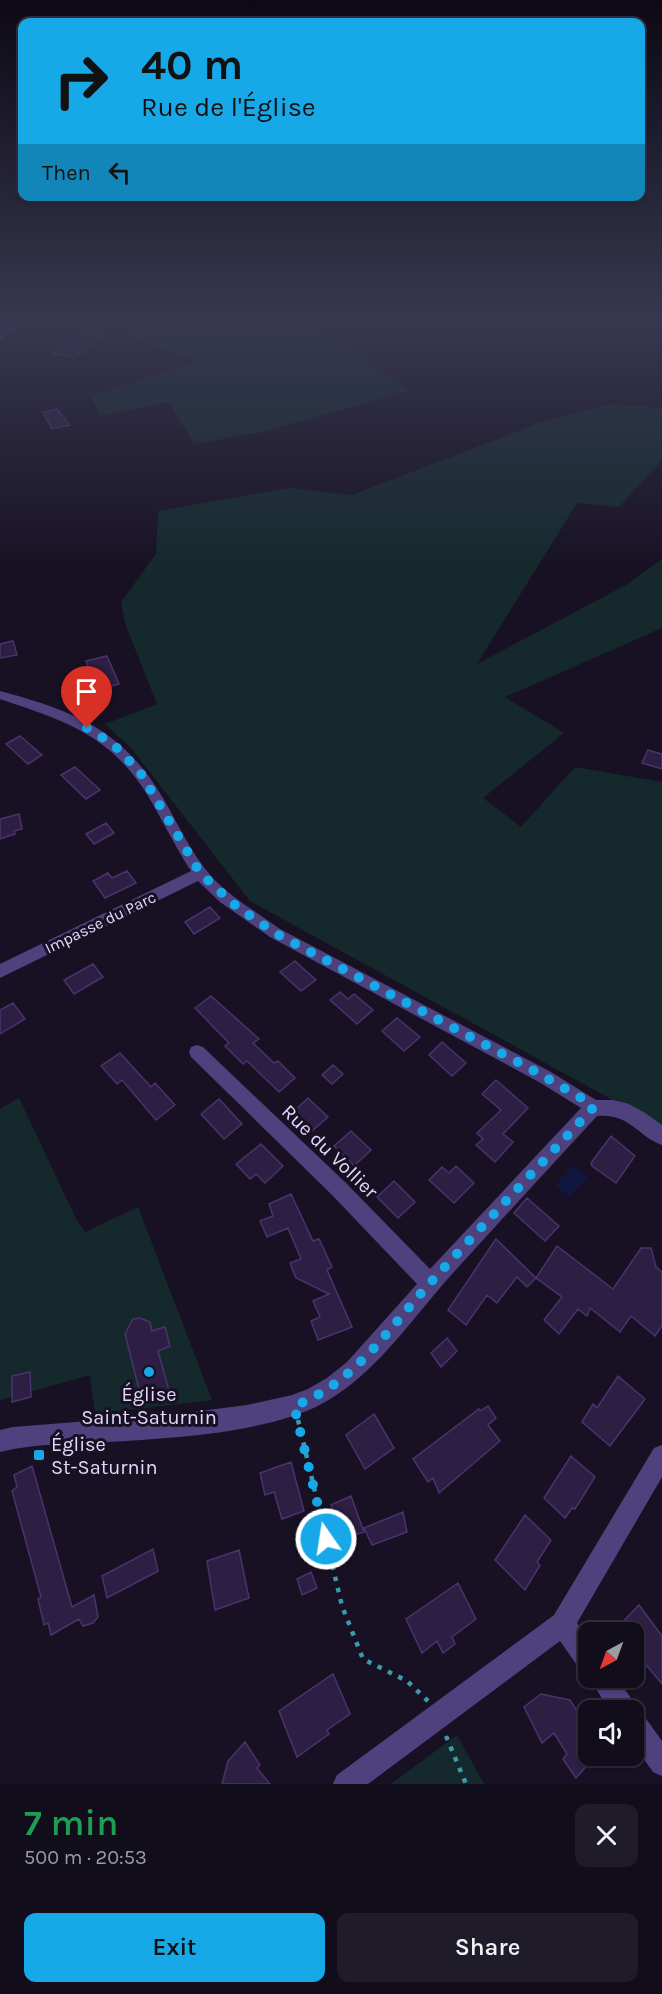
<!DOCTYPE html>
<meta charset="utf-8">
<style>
:root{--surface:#120d1b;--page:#1f1b28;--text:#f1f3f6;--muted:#9c9ca3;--line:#312d3a;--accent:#17a8e7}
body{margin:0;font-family:Karla,sans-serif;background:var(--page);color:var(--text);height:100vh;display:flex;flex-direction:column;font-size:22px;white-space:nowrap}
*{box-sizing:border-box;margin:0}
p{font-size:20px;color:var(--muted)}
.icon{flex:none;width:33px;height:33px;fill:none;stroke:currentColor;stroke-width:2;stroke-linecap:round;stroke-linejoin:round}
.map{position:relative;height:1784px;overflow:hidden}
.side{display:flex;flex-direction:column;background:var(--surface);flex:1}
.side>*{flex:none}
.guide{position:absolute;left:18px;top:18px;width:627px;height:183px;border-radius:12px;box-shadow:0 2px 4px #0004,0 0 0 2px var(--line);background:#17a8e7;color:#111;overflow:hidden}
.needle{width:39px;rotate:221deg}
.controls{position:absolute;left:578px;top:1622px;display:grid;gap:12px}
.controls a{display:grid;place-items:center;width:66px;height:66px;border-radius:12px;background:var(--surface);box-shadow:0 2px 4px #0004,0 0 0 2px var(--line);font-size:30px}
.pin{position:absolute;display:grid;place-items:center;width:51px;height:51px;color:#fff;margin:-62px -26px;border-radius:50% 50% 50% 0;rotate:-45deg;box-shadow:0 0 6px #0007}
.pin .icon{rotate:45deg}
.me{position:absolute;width:66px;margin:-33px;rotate:347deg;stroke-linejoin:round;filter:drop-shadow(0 0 4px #0008)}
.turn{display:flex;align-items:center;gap:21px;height:126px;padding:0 24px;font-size:27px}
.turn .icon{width:78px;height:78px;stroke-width:2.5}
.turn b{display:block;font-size:42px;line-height:51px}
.then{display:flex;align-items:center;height:57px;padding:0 24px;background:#0003;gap:12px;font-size:22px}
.round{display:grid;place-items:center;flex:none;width:63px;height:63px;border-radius:12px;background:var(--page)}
.summary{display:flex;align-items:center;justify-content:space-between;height:102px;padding:0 24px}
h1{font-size:36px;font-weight:600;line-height:45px;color:#1e9e55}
.cta{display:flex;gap:12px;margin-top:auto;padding:12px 24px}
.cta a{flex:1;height:69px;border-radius:12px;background:var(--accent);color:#111;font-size:24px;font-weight:600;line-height:69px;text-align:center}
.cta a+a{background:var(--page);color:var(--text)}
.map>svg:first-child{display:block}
</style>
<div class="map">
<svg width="662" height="1784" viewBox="0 0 662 1784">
<rect width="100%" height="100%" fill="#181124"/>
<path fill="#15292d" d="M82,321H334L320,326L409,391L262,432L194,444L168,402L100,416L91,396L198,361Z
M611,404L662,408V460L619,507L577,503L477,664L626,585L662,559V628L505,697L564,733L483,798L521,827L575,767L662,782V1127L250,901L131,748L105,724L157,704L126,626L121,602L156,554L158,511L289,488L352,495L539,423Z
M19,1098L77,1221L85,1232L138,1207L212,1400L95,1414L90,1375L0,1400V1109Z
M457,1735L484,1784H391Z"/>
<path fill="#0f173e" d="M574,1165L588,1177L569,1197L555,1185Z"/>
<path fill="#2d1f43" stroke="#4a336c" stroke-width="1.5" d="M88,331L108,335L73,358L53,353Z
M57,409L70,425L52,429L43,412Z
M13,641L17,655L0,658V644Z
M107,656L119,684L97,690L86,661Z
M20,736L42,755L28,764L6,744Z
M648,750L662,754V769L642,763Z
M75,767L100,790L86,799L61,775Z
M19,814L22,829L14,831L15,834L0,839V819Z
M106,823L114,833L94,844L86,834Z
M127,871L136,883L105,898L93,881L108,873L112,878Z
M210,907L220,918L194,934L185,922Z
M295,961L316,980L301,991L280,972Z
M93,964L103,977L74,994L64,980Z
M340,992L348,999L354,994L373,1010L357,1024L330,1000Z
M211,996L259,1039L253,1043L274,1063L278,1061L295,1078L279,1092L247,1061L243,1064L225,1046L229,1043L195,1008Z
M13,1003L25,1019L0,1034V1010Z
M397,1018L420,1037L404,1051L382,1031Z
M442,1042L466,1063L452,1076L429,1055Z
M120,1053L151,1087L155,1083L175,1105L156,1120L122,1080L117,1084L101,1066Z
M333,1065L343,1074L332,1084L322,1075Z
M496,1080L528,1108L503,1134L513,1142L495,1162L476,1145L483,1139L477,1133L501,1110L482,1094Z
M308,1098L328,1117L311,1132L292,1113Z
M219,1099L242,1124L224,1139L201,1114Z
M351,1131L371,1150L354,1166L334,1146Z
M611,1136L635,1156L616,1183L592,1166L591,1163Z
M261,1144L283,1166L265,1183L256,1174L250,1179L236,1164Z
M456,1166L474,1183L454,1203L429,1180L442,1167L449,1173Z
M394,1181L415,1202L398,1218L377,1197Z
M291,1194L313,1241L319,1239L332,1267L327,1270L352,1327L318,1340L311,1321L320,1317L313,1301L329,1294L296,1278L290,1263L301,1259L288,1228L267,1237L260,1221L273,1216L269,1204Z
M527,1198L559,1226L545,1241L514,1213Z
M496,1239L536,1278L557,1246L613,1289L641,1248H651L656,1267L662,1272V1326L655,1336L631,1316L620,1332L590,1308L587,1316L578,1309L559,1334L544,1320L562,1297L536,1278L527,1287L517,1277L497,1303L487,1295L466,1325L448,1310Z
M140,1318L150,1322L152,1331L165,1327L170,1346L158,1351L170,1394L143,1405L125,1334L133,1319Z
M447,1338L457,1351L441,1367L431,1353Z
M30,1372L31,1397L12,1402V1376Z
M618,1376L645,1399L610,1446L582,1422L593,1404L597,1408Z
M488,1406L496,1418L488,1425L500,1441L439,1493L433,1478L428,1482L413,1459L479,1409L480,1411Z
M374,1414L394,1448L365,1469L346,1435Z
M571,1456L595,1477L575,1509L572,1508L565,1518L544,1498Z
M291,1462L304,1511L282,1519L274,1492L265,1495L260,1473Z
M32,1466L72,1607L94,1595L98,1617L93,1623L83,1626L79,1619L51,1635L48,1623L44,1625L38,1599L41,1597L12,1491L17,1487L14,1475Z
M351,1496L364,1532L343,1539L331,1505Z
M403,1512L407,1532L372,1545L364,1528Z
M525,1515L551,1540L537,1562L540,1565L525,1590L495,1560Z
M153,1549L158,1571L107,1598L102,1576Z
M239,1550L249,1598L215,1610L207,1561Z
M311,1572L317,1588L302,1595L297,1579Z
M458,1583L476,1619L452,1637L455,1644L443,1653L437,1641L422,1653L406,1619Z
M639,1605L662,1636V1684L633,1649V1632H613Z
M333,1674L350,1714L327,1730L329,1734L297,1757L279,1711Z
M541,1694L570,1700L588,1729V1755H596L576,1778L563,1759L567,1754L554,1733L542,1743L524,1707Z
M245,1742L260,1765L257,1768L270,1784H222L228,1761Z"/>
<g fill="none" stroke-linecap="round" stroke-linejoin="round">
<path stroke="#3b9bab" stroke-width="4.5" stroke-dasharray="4.5 7" stroke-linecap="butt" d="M298,1420L342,1606L363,1659L407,1681L428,1701
M446,1736L466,1784"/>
<path fill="#4f417e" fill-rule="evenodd" d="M14,321H23L0,341V335Z
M0,691C74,711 122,729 163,798C178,824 191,853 211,876C231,898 257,912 280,929L551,1072L596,1100H613L629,1104L645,1113L662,1125V1145C637,1136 630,1113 597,1116C549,1168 501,1220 453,1273C405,1326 364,1394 293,1416C235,1435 169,1438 108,1442C72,1444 36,1443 0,1452V1430L13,1427L177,1414L247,1405L292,1395L308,1389L327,1378L347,1362L417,1284L332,1195L191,1057L189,1052L191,1047L197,1045L203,1047L346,1183L430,1269L581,1108L539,1082L270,937L220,902L198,881L0,978V964L191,871C174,845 161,817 145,791C107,733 62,720 0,699Z
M662,1445V1477L577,1623L588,1638V1671L579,1668L560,1641L368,1784H333L337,1775L554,1615L654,1448Z
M589,1677H616L633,1701L636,1711L642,1713L662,1741V1776L653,1772L633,1744V1710H609Z"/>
</g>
<linearGradient id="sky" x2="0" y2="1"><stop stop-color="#0d0914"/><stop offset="0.56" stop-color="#373850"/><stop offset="1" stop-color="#373850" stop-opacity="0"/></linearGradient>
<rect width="662" height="571" fill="url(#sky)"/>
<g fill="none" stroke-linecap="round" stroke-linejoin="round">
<path stroke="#17a8e7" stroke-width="10" stroke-dasharray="0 18" d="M87,728L113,744L140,772L200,873L236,906L275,933L529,1068L583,1099L593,1108C539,1166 485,1223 431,1282C390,1327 354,1384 294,1406L326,1539"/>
</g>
<g fill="#17a8e7" stroke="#181124" stroke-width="2">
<circle cx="149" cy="1372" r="6"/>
<rect x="33" y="1449" width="12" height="12" rx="3"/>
</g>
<g text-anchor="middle" stroke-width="6" stroke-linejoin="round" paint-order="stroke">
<g font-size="16" fill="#e3d8fb" stroke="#181124">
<text transform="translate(100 922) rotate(-26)" y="6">Impasse du Parc</text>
</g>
<g font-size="20" fill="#e3d8fb" stroke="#181124">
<text transform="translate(330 1151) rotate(44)" y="7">Rue du Vollier</text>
</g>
<g font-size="20" fill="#e3d8fb" stroke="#181124">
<text x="149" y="1401">Église<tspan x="149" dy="23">Saint-Saturnin</tspan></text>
<text x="51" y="1451" text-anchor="start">Église<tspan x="51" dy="23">St-Saturnin</tspan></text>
</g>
</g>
</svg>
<div class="controls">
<a><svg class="needle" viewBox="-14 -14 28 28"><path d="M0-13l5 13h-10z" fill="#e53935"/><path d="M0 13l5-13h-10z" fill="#9c9ca3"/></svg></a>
<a><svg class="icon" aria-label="sound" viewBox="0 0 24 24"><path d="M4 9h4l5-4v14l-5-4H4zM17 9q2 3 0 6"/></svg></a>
</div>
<div class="pin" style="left:87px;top:728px;background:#d93025"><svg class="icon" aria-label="arrive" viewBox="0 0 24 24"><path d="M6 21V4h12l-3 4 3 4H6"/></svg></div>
<svg class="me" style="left:326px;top:1539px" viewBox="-20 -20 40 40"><circle r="17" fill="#17a8e7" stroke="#fff" stroke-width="3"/><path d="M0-11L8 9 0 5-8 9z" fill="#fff"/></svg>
<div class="guide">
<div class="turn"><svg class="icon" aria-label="right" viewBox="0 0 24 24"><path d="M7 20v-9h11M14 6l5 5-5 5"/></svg><div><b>40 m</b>Rue de l'Église</div></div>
<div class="then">Then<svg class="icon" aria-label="left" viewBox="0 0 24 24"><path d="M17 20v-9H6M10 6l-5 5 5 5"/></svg></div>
</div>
</div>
<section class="side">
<div class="summary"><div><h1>7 min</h1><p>500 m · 20:53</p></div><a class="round"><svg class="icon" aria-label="close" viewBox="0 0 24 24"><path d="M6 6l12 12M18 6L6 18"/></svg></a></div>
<div class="cta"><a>Exit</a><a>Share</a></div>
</section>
